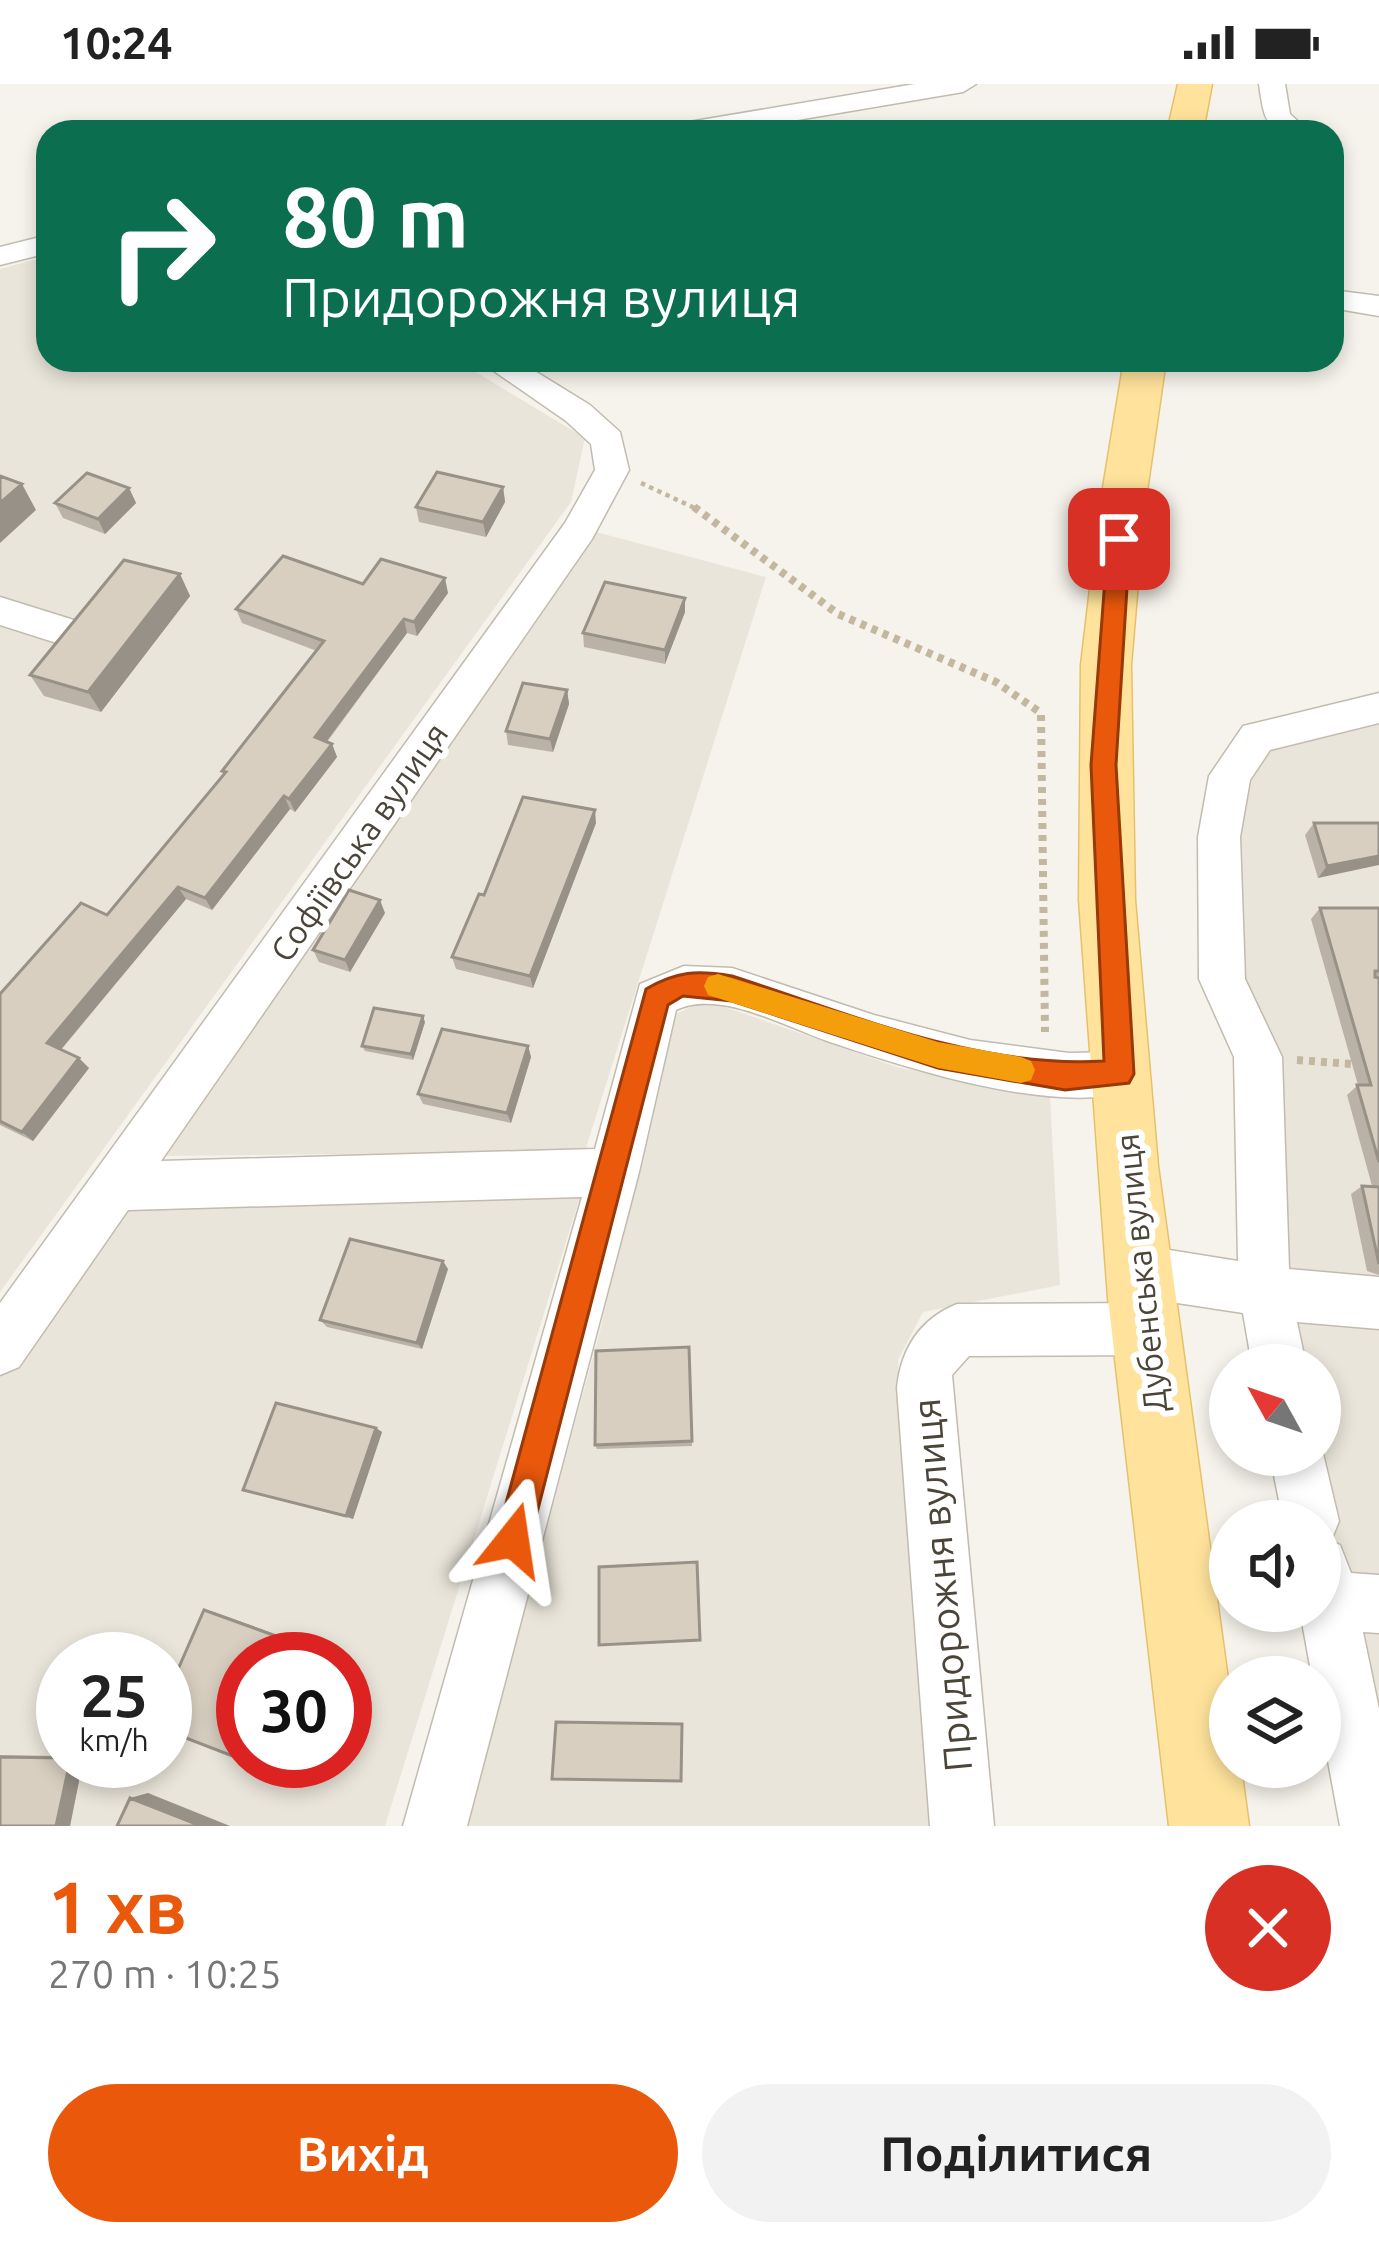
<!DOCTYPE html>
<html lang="uk">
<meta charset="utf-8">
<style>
:root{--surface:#fff;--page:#f2f2f2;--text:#222;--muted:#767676;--accent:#ea580c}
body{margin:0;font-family:Ubuntu,sans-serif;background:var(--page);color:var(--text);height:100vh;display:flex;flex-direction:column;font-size:45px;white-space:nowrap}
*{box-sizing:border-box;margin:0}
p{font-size:39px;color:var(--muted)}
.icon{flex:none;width:66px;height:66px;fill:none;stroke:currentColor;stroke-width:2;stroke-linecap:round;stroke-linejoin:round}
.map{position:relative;height:1742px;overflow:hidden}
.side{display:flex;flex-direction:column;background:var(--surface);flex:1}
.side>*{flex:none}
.guide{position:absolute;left:36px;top:36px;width:1308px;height:252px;border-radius:36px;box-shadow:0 6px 18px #0003;background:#0b6e4f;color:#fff;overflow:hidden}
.needle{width:78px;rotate:310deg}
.tools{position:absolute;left:1209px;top:1260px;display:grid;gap:24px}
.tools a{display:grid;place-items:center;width:132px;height:132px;border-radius:50%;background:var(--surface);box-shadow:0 6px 18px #0003;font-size:60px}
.speed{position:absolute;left:36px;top:1548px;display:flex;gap:24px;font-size:60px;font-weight:700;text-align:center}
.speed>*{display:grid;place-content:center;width:156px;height:156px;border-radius:50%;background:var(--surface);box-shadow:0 6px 18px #0003;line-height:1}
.speed small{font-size:30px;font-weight:400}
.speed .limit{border:18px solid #d22;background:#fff;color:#111}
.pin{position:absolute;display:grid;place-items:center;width:102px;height:102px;color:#fff;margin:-51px;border-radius:24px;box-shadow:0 6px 18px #0006}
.me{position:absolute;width:132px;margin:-66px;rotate:15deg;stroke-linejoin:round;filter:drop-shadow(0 0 9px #0008)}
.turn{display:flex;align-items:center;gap:42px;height:252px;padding:0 48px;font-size:54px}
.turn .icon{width:156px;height:156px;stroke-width:2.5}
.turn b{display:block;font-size:84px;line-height:102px}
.round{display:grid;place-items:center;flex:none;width:126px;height:126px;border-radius:63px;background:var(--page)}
.overview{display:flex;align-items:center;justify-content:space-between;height:204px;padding:0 48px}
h1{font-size:72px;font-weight:700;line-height:90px;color:var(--accent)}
.primary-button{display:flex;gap:24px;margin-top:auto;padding:24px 48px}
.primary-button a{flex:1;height:138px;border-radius:72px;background:var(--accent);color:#fff;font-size:48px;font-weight:700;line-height:138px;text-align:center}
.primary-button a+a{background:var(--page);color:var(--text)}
.status{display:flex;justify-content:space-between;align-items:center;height:84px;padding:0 60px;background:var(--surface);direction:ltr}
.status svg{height:33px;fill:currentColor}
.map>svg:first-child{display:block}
</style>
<div class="status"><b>10:24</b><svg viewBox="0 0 49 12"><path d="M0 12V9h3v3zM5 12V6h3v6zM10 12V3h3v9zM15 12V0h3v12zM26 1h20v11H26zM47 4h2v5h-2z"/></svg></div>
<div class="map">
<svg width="1379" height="1742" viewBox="0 0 1379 1742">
<rect width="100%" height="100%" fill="#f6f3ec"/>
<path fill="#eae5da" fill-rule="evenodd" d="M48,172V276H456L585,354L571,418L0,1208V185Z
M596,448L766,493L585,1067L164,1072L503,574Z
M1379,624V1742L1320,1437V1281H1279L1219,753L1257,653Z
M705,916L900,984L1050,1013L1060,1201L923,1228L898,1276L933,1742H466L601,1243L668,934Z
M580,1113L385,1742H0V1293L116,1125ZM63,1575H165V1677H63ZM243,1575H345V1677H243Z"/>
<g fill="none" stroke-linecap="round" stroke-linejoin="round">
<g stroke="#c2bbae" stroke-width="3">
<path id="minor" d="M915,0H976L963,8L726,48H663L677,40Z
M1259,0H1285L1290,30L1310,48C1266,48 1265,42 1259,0Z
M48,151V169L0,181V163Z
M1332,206L1379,212V232L1332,224Z
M478,276H517L590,321L620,348L629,386L592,455L161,1077L595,1065L640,900L684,882L732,884L874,931L970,956L1069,969L1119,968L1136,975L1143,990L1136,1005C1059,1034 904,983 827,957C786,943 720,905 676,926L639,1088L467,1742H403L582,1113L128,1126L19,1283L0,1291V1219L565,439L595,386L591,360L566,337Z
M0,513L77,537L82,547L77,557L63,561L0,541Z
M1379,609V639L1270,666L1250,696L1240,753L1245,895L1282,973L1289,1185L1379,1193V1245L1297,1238L1306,1281H1252L1243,1229L1138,1213L1120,1205L1112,1187L1120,1169L1138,1161L1238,1177L1234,973L1199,895L1198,753L1209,692L1243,642Z
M1146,1219L1165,1226L1172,1245L1165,1264L1146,1271L969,1272L952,1291L994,1742H930L897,1304C901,1265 920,1235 957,1220Z
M1320,1357L1339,1437L1331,1457L1340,1461L1351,1489L1379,1491V1549L1363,1548L1379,1625V1742H1340L1320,1634V1593H1312L1300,1527H1320V1437H1283L1270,1371H1320Z"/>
</g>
<g stroke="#e6c16a" stroke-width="3">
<path id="major" d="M1178,0H1212L1203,48H1167Z
M1124,276H1166L1144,428L1131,581L1135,816L1158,1082L1230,1610V1683H1241L1249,1742H1169L1108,1214L1079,816L1081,581L1099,428Z"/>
</g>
<path stroke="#c4b79f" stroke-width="4.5" stroke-dasharray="4.5 4.5" stroke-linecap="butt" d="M641,399L699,426"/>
<path stroke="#c4b79f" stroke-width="8" stroke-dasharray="6 6" stroke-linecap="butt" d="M694,423L838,530L996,598L1041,629L1045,948
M1297,976L1379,982"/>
<use href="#minor" fill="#fff" fill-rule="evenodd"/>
<use href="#major" fill="#ffe39c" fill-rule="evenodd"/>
</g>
<path fill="#bab2a6" d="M503,403L505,418L486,453L419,438L416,423Z
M129,404L136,419L105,450L63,434L55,419Z
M180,490L190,512L101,628L44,612L30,591Z
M363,500L448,509L417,552L407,549L327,658L332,660L337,673L295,728L290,725L212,826L186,815L61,966L89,984L33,1057L0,1041V910L107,831L224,690L222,687L317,567L242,539L236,525Z
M685,528L665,580L584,563L583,549Z
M567,606L569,620L553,668L508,661L506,647Z
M596,739L533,904L456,885L452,873L484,811Z
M1314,739H1379L1318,794L1305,751Z
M1320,824H1379V1191L1367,1187L1351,1110L1362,1102H1372L1347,1011L1358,1001L1311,835Z
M385,829L350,888L319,878L313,866Z
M425,938L413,976L365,967L362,962Z
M528,962L531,973L511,1039L423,1020L418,1010Z
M448,1185L422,1265L327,1243L320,1236Z
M689,1263L692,1362L597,1365L595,1361Z
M376,1344L382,1348L353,1435L243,1406Z
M0,1671L63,1672V1677H83L70,1742H0Z"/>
<path fill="#979187" d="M22,400L36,426L0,459V419Z
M503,403L505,418L486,453L483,438Z
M129,404L136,419L105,450L98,435Z
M180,490L190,512L101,628L88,608Z
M445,494L448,509L417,552L414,538Z
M685,514V528L665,580V566Z
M404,535L407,549L320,666L315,653Z
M567,606L569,620L553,668L550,655Z
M332,660L337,673L295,728L289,715Z
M284,712L290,725L212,826L205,814Z
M595,726L596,739L533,904L530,892Z
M1379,772V781L1318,794L1327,782Z
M178,803L186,815L57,970L47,959Z
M380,816L385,829L350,888L345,876Z
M423,932L425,938L413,976L411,970Z
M528,962L531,973L511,1039L507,1029Z
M79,974L89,984L33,1057L22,1048Z
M443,1177L448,1185L422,1265L417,1259Z
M376,1344L382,1348L353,1435L346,1432Z
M204,1526L214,1528L314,1564L310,1575H301Z
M70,1677H83L70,1742H56Z
M148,1709L230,1742H201L130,1714Z"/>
<path fill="#d8cfc1" stroke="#979187" stroke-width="3" d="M437,388L503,403L483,438L416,423Z
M87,389L129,404L98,435L55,419Z
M0,392L22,400L0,419Z
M283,472L363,500L381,475L445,494L414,538L404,535L315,653L332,660L289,715L284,712L205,814L178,803L47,959L79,974L22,1048L0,1037V910L81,819L107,831L226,688L222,687L324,557L236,525Z
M124,476L180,490L88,608L30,591Z
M605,498L685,514L665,566L583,549Z
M523,599L567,606L550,655L506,647Z
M523,713L595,726L530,892L452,873L479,810L484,811Z
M1314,739H1379V772L1327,782Z
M349,806L380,816L345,876L313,866Z
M1320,824H1379V887H1375V893L1379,894V1078L1357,1001H1371Z
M374,924L423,932L411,970L362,962Z
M442,945L528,962L507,1029L418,1010Z
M1362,1102L1379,1103V1180Z
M350,1155L443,1177L417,1259L320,1236Z
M689,1263L692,1357L595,1361L596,1267Z
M276,1319L376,1344L346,1432L243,1406Z
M697,1478L700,1556L599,1561V1483Z
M204,1526L306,1563L301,1575H243V1676L165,1646V1615Z
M556,1638L682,1640L681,1697L552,1695Z
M0,1673L63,1674V1677H70L56,1742H0Z
M130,1714L201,1742H117Z"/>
<path fill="#ea580c" stroke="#983908" stroke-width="3" d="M1119,447L1130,455L1116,681L1134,990L1129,999L1065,1006L938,984L732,917L683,912L668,921L530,1456L525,1468L513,1473L501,1468L496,1456L646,905C677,887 697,886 732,892C851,930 978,985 1104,977L1091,681L1108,455Z"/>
<path fill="#f59e0b" d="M718,890L938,958L1021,973L1031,977L1035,986L1031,996L1021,999L938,984L708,911L704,902L708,893Z"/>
<g text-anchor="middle" stroke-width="12" stroke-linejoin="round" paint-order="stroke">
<g font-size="33" fill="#4b4439" stroke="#fff">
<text transform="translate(359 758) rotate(-55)" y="12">Софіївська вулиця</text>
<text transform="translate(1141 1189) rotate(-96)" y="12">Дубенська вулиця</text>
</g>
<g font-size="39" fill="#4b4439" stroke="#fff">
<text transform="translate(942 1501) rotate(-95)" y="14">Придорожня вулиця</text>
</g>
</g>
</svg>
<div class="tools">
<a><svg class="needle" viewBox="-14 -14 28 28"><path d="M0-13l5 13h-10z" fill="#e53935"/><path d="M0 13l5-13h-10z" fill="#767676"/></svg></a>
<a><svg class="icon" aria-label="sound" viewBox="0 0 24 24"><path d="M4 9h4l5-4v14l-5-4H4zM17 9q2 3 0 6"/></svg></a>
<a><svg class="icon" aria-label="layers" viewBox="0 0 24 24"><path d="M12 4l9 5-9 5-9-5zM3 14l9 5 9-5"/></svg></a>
</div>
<div class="speed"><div>25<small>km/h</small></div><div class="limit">30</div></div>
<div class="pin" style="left:1119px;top:455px;background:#d93025"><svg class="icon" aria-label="arrive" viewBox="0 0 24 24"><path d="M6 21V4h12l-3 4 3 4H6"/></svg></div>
<svg class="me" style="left:513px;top:1456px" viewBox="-20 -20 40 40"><path d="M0-17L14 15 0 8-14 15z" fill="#ea580c" stroke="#fff" stroke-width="4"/></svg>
<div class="guide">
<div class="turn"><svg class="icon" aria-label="right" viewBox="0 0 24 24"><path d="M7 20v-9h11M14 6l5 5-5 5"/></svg><div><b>80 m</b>Придорожня вулиця</div></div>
</div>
</div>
<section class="side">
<div class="overview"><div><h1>1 хв</h1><p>270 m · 10:25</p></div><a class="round" style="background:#d93025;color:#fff"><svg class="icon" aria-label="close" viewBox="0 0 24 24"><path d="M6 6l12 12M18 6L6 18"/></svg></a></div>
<div class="primary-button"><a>Вихід</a><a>Поділитися</a></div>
</section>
